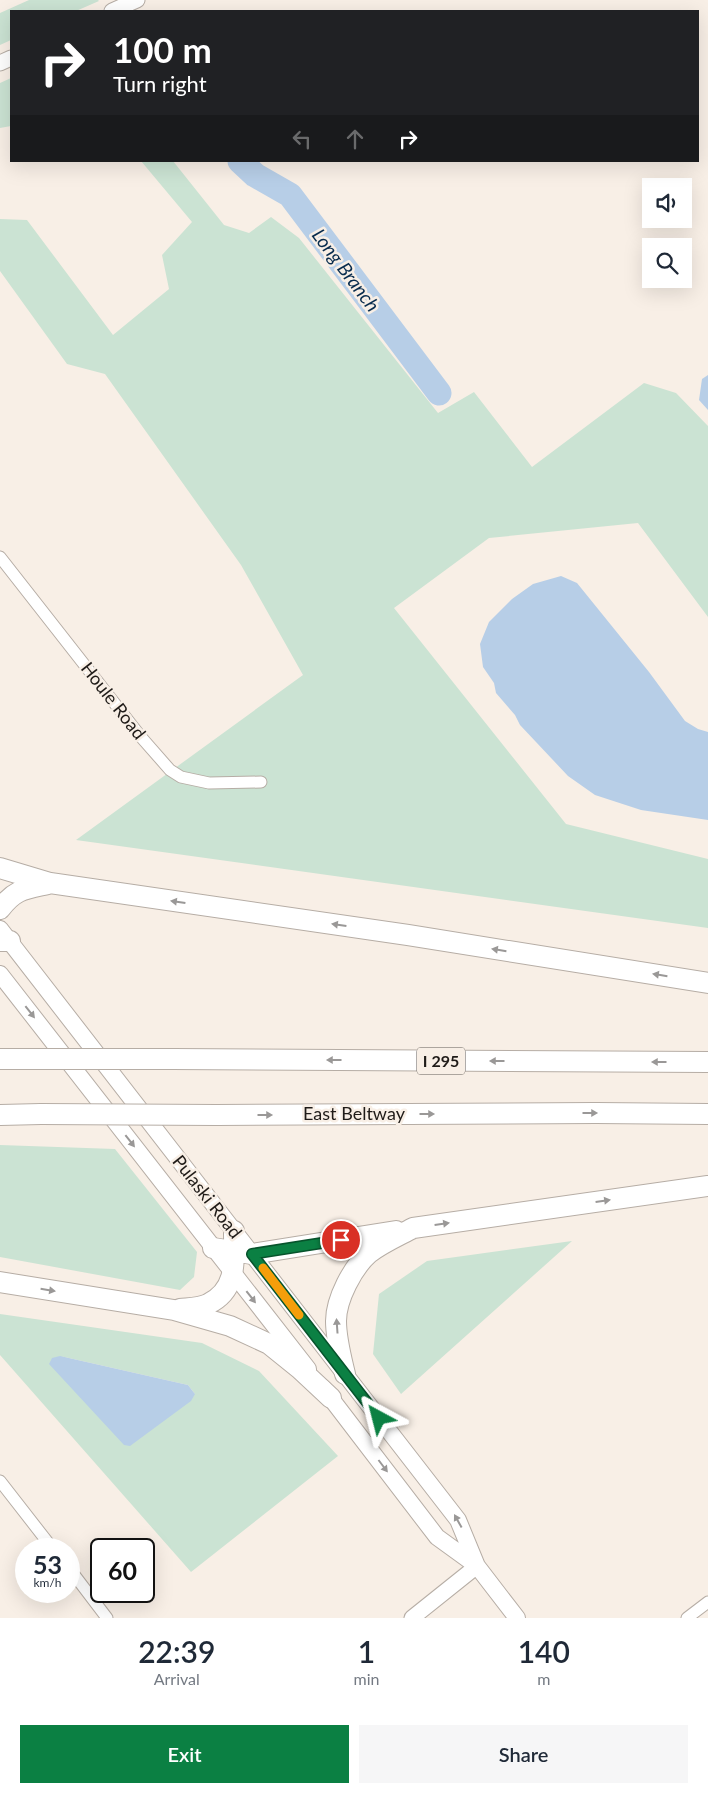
<!DOCTYPE html>
<style>
:root{--surface:#fff;--page:#f6f6f7;--text:#1f2937;--muted:#747a83;--accent:#0b8043}
body{margin:0;font-family:Lato,sans-serif;background:var(--page);color:var(--text);height:100vh;display:flex;flex-direction:column;font-size:19px;white-space:nowrap}
*{box-sizing:border-box;margin:0}
p{font-size:16px;color:var(--muted)}
.icon{flex:none;width:28px;height:28px;fill:none;stroke:currentColor;stroke-width:2;stroke-linecap:round;stroke-linejoin:round}
.map{position:relative;height:1618px;overflow:hidden}
.panel{display:flex;flex-direction:column;background:var(--surface);flex:1}
.panel>*{flex:none}
.hud{position:absolute;left:10px;top:10px;width:689px;height:152px;border-radius:0px;box-shadow:0 5px 20px #0002;background:#202124;color:#fff;overflow:hidden}
.tools{position:absolute;left:642px;top:178px;display:grid;gap:10px}
.tools a{display:grid;place-items:center;width:50px;height:50px;border-radius:0px;background:var(--surface);box-shadow:0 5px 20px #0002;font-size:25px}
.speed{position:absolute;left:15px;top:1538px;display:flex;gap:10px;font-size:25px;font-weight:700;text-align:center}
.speed>*{display:grid;place-content:center;width:65px;height:65px;border-radius:50%;background:var(--surface);box-shadow:0 5px 20px #0002;line-height:1}
.speed small{font-size:12px;font-weight:400}
.speed .limit{border:2px solid #111;border-radius:8px;background:#fff;color:#111}
.pin{position:absolute;display:grid;place-items:center;width:42px;height:42px;color:#fff;margin:-21px;border:2px solid #fff;border-radius:50%;box-shadow:0 1px 5px #0007}
.me{position:absolute;width:55px;margin:-28px;rotate:322deg;stroke-linejoin:round;filter:drop-shadow(0 0 4px #0008)}
.turn{display:flex;align-items:center;gap:18px;height:105px;padding:0 20px;font-size:22px}
.turn .icon{width:65px;height:65px;stroke-width:2.5}
.turn b{display:block;font-size:35px;line-height:42px}
.lanes{display:flex;align-items:center;height:48px;padding:0 20px;background:#0003;justify-content:center;gap:25px;direction:ltr}
.lanes .off{opacity:.35}
.eta{display:flex;justify-content:space-evenly;align-items:center;height:85px;text-align:center}
.eta b{font-size:30px;font-weight:600;line-height:35px}
.primary-button{display:flex;gap:10px;margin-top:auto;padding:10px 20px}
.primary-button a{flex:1;height:58px;border-radius:0px;background:var(--accent);color:#fff;font-size:20px;font-weight:600;line-height:58px;text-align:center}
.primary-button a+a{background:var(--page);color:var(--text)}
.map>svg:first-child{display:block}
</style>
<div class="map">
<svg width="708" height="1618" viewBox="0 0 708 1618">
<rect width="100%" height="100%" fill="#f8efe6"/>
<path fill="#cbe3d3" fill-rule="evenodd" d="M29,0H98L99,1L76,11H11V40L0,45V13Z
M11,78V126L0,128V83Z
M141,161H173L224,225L249,233L271,217L299,238L438,413L474,392L532,467L644,383L676,393L708,426V617L638,523L489,538L394,608L566,824L708,859V928L76,840L303,675L241,565L105,374L67,364L0,271V219L27,220L113,335L169,289L162,255L192,222Z
M0,1145L115,1149L197,1252L194,1277L180,1290L0,1257Z
M572,1241L401,1394L373,1354L379,1294L427,1261Z
M0,1314L202,1343L259,1371L338,1456L191,1572L0,1355ZM60,1356L188,1385L195,1394Z"/>
<path fill="#b7cee7" d="M708,375V410L699,400L702,379Z
M561,576L577,583L649,672L685,721L698,729L708,732V820L641,810L595,795L568,776L520,725L515,715L496,693L494,683L483,667L480,644L489,622L512,599L533,584Z
M60,1356L188,1385L195,1394L191,1401L130,1446L124,1445L49,1364L52,1358Z"/>
<g fill="none" stroke-linecap="round" stroke-linejoin="round">
<path stroke="#b7cee7" stroke-width="25" d="M240,161L255,175L290,195L439,393"/>
<g stroke="#b6ada5" stroke-width="13">
<path id="street" d="M0,557L141,737L170,770L181,777L209,783L261,782
M0,1481L53,1549
M69,1568L107,1618
M687,1618L708,1602"/>
</g>
<g stroke="#b6ada5" stroke-width="17">
<path id="secondary" d="M112,11L137,0
M0,63L11,58
M412,1618L477,1566"/>
</g>
<g stroke="#b6ada5" stroke-width="18">
<path id="primary" d="M0,929L458,1520L477,1566
M0,974L308,1369
M323,1388L437,1537L477,1566L517,1618"/>
</g>
<g stroke="#b6ada5" stroke-width="22">
<path id="highway" d="M0,868L50,883L408,935L708,983
M0,909C15,889 25,889 48,884
M0,941H10
M173,1059L708,1062
M0,1115L41,1114
M216,1115L596,1113L708,1114
M213,1248L252,1254L396,1231
M0,1282L174,1310L230,1326L269,1344L300,1369L331,1398
M180,1309C189,1308 200,1308 208,1304C238,1290 234,1260 234,1231
M345,1374C341,1357 336,1339 336,1321C336,1299 353,1267 369,1253C382,1243 398,1236 413,1228L708,1186"/>
</g>
<use href="#street" stroke="#fff" stroke-width="11"/>
<use href="#secondary" stroke="#fff" stroke-width="15"/>
<use href="#primary" stroke="#fff" stroke-width="16"/>
<use href="#highway" stroke="#fff" stroke-width="20"/>
<g stroke="#b6ada5" stroke-width="22" stroke-linecap="butt">
<path id="highway-bridge" d="M0,1059H173
M41,1114L216,1115"/>
</g>
<use href="#highway-bridge" stroke="#fff" stroke-width="20"/>
</g>
<defs><path id="oneway-solid" d="M-6-.8H1V-3.2L6.5 0L1 3.2V.8H-6Z" transform="scale(1.25)"/></defs>
<g fill="#9a9897">
<use href="#oneway-solid" transform="translate(178 902) rotate(-172)"/>
<use href="#oneway-solid" transform="translate(339 925) rotate(-172)"/>
<use href="#oneway-solid" transform="translate(499 950) rotate(-171)"/>
<use href="#oneway-solid" transform="translate(660 975) rotate(-171)"/>
<use href="#oneway-solid" transform="translate(30 1012) rotate(52)"/>
<use href="#oneway-solid" transform="translate(334 1060) rotate(-180)"/>
<use href="#oneway-solid" transform="translate(497 1061) rotate(-180)"/>
<use href="#oneway-solid" transform="translate(659 1062) rotate(-180)"/>
<use href="#oneway-solid" transform="translate(590 1113)"/>
<use href="#oneway-solid" transform="translate(427 1114)"/>
<use href="#oneway-solid" transform="translate(265 1115)"/>
<use href="#oneway-solid" transform="translate(130 1141) rotate(52)"/>
<use href="#oneway-solid" transform="translate(603 1201) rotate(-8)"/>
<use href="#oneway-solid" transform="translate(442 1224) rotate(-8)"/>
<use href="#oneway-solid" transform="translate(48 1290) rotate(9)"/>
<use href="#oneway-solid" transform="translate(251 1297) rotate(52)"/>
<use href="#oneway-solid" transform="translate(337 1326) rotate(-94)"/>
<use href="#oneway-solid" transform="translate(383 1466) rotate(53)"/>
<use href="#oneway-solid" transform="translate(458 1521) rotate(-119)"/>
</g>
<g fill="none" stroke-linecap="round" stroke-linejoin="round">
<g stroke="#07532c" stroke-width="12">
<path id="route" d="M341,1240L252,1254L379,1418"/>
</g>
<use href="#route" stroke="#0b8043" stroke-width="9"/>
<path stroke="#f59e0b" stroke-width="9" d="M263,1268L299,1315"/>
</g>
<g text-anchor="middle" stroke-width="5" stroke-linejoin="round" paint-order="stroke">
<rect fill="#f8efe6" stroke="#605b56" stroke-width="1" x="417" y="1047.5" width="48" height="27" rx="4"/>
<g font-size="16" font-weight="bold" fill="#1f1b18">
<text x="441" y="1067">I 295</text>
</g>
<g font-size="18" fill="#1f1b18" stroke="#f8efe6">
<text transform="translate(113 701) rotate(52)" y="6">Houle Road</text>
<text x="354" y="1120">East Beltway</text>
<text transform="translate(207 1197) rotate(52)" y="6">Pulaski Road</text>
</g>
<g font-size="19" font-style="italic" fill="#082c4e" stroke="#f8efe6">
<text transform="translate(346 270) rotate(53)" y="7">Long Branch</text>
</g>
</g>
</svg>
<div class="tools">
<a><svg class="icon" aria-label="sound" viewBox="0 0 24 24"><path d="M4 9h4l5-4v14l-5-4H4zM17 9q2 3 0 6"/></svg></a>
<a><svg class="icon" aria-label="search" viewBox="0 0 24 24"><circle cx="10" cy="10" r="6"/><path d="M15 15l6 6"/></svg></a>
</div>
<div class="speed"><div>53<small>km/h</small></div><div class="limit">60</div></div>
<div class="pin" style="left:341px;top:1240px;background:#d93025"><svg class="icon" aria-label="arrive" viewBox="0 0 24 24"><path d="M6 21V4h12l-3 4 3 4H6"/></svg></div>
<svg class="me" style="left:379px;top:1418px" viewBox="-20 -20 40 40"><path d="M0-17L14 15 0 8-14 15z" fill="#0b8043" stroke="#fff" stroke-width="4"/></svg>
<div class="hud">
<div class="turn"><svg class="icon" aria-label="right" viewBox="0 0 24 24"><path d="M7 20v-9h11M14 6l5 5-5 5"/></svg><div><b>100 m</b>Turn right</div></div>
<div class="lanes"><svg class="icon off" aria-label="left" viewBox="0 0 24 24"><path d="M17 20v-9H6M10 6l-5 5 5 5"/></svg><svg class="icon off" aria-label="ahead" viewBox="0 0 24 24"><path d="M12 20V5M6 11l6-6 6 6"/></svg><svg class="icon" aria-label="right" viewBox="0 0 24 24"><path d="M7 20v-9h11M14 6l5 5-5 5"/></svg></div>
</div>
</div>
<section class="panel">
<div class="eta">
<div><b>22:39</b><p>Arrival</p></div>
<div><b>1</b><p>min</p></div>
<div><b>140</b><p>m</p></div>
</div>
<div class="primary-button"><a>Exit</a><a>Share</a></div>
</section>
